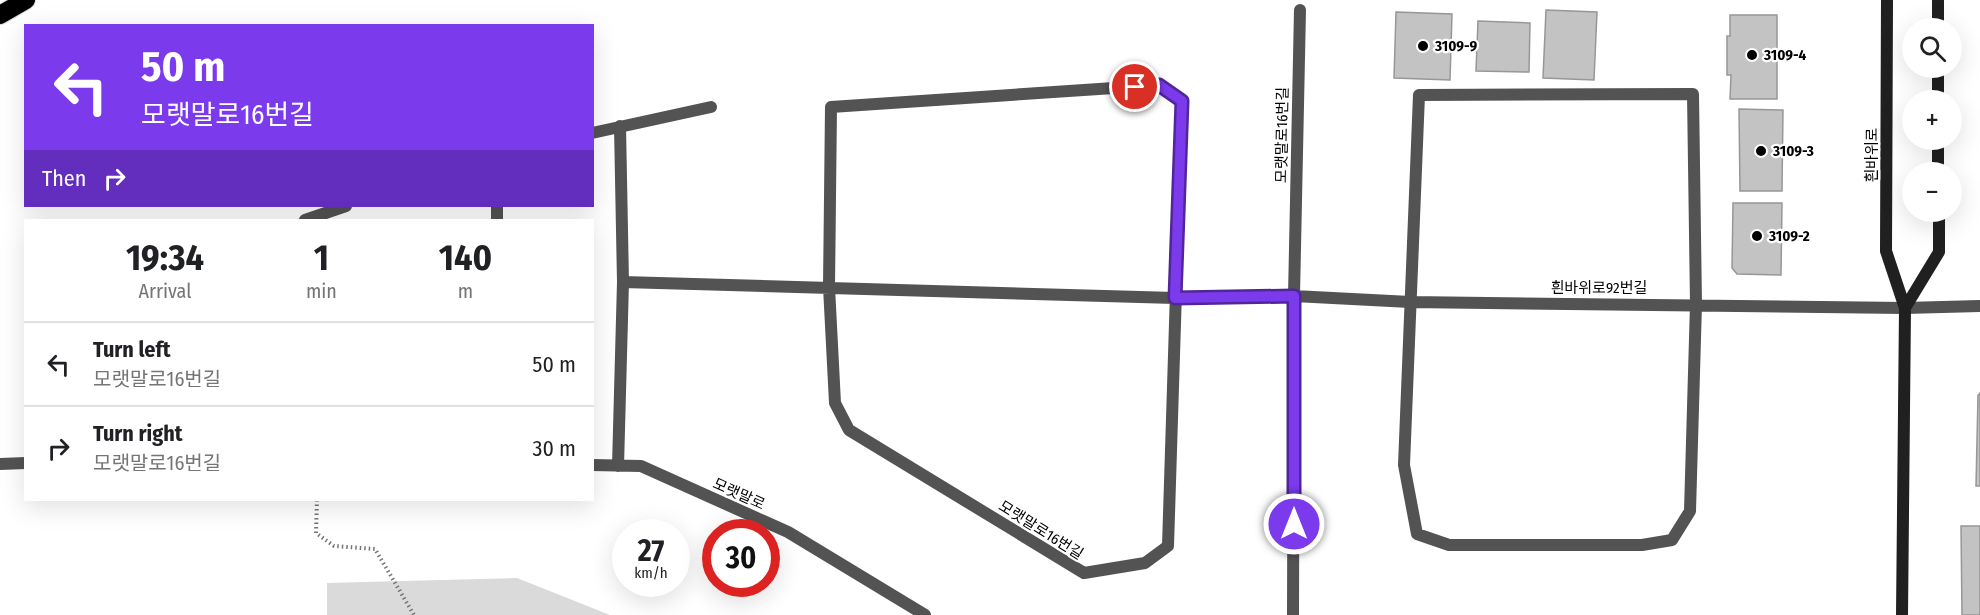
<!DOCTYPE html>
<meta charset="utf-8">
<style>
:root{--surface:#fff;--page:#f6f6f6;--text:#202124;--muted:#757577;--line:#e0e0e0}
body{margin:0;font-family:"Fira Sans Condensed","Noto Sans KR",sans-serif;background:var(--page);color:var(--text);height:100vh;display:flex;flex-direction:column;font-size:22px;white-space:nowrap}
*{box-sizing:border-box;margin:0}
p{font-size:20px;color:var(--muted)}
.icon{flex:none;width:33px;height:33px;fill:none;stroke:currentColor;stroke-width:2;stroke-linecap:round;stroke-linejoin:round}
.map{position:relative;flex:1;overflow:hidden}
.details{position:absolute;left:24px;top:219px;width:570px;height:282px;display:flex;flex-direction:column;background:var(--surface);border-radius:0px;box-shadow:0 6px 24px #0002}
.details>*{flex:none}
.guide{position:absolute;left:24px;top:24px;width:570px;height:183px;border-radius:0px;box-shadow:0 6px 24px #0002;background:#7c3aed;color:#fff;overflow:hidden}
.tools{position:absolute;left:1902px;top:18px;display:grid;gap:12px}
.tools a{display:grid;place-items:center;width:60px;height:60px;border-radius:50%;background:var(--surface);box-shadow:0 6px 24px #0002;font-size:30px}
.speed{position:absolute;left:612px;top:519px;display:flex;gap:12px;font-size:30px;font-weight:700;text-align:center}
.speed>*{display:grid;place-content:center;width:78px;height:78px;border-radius:50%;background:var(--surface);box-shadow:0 6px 24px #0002;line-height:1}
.speed small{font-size:15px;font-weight:400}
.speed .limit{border:9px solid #d22;background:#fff;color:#111}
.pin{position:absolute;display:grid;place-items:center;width:51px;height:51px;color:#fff;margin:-26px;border:3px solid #fff;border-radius:50%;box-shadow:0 2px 6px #0007}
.me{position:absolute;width:66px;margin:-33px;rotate:0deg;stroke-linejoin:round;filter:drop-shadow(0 0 4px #0008)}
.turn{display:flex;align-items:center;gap:21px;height:126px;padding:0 18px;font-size:27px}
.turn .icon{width:78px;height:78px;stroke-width:2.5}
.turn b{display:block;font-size:42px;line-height:51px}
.then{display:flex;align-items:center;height:57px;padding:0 18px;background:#0003;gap:12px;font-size:22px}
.eta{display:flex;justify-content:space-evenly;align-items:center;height:102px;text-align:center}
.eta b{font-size:36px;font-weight:700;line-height:42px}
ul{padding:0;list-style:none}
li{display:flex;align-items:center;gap:18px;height:84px;padding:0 18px;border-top:2px solid var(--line)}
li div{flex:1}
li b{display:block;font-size:22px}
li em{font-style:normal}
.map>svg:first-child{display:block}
</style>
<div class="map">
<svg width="1980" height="615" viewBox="0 0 1980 615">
<rect width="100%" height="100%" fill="#fff"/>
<path fill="#dadada" d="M517,578L610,615H327V583Z"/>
<path fill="#c3c3c3" stroke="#979797" stroke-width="1.5" d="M1546,10L1597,12L1594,80L1543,78Z
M1396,12L1452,14L1450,80L1394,78Z
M1730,15H1777V99H1730L1731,75H1727V36H1730Z
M1478,21L1530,23L1529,72L1476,71Z
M1739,109L1783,110L1782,191H1740Z
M1733,203H1782L1781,275L1737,274L1732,268Z
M1980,393V486H1976L1978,395Z
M1961,526H1980V615H1962Z"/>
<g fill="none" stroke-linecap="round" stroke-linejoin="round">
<g stroke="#dbdbdb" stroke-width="20">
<path id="highway" d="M0,15L26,0"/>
</g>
<path stroke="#757575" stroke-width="4" stroke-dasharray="1.5 3" stroke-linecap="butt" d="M317,500L316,533L334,546L375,549L414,615"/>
<path stroke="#535353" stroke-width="12" d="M1159,85L1182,101L1168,546L1145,563L1084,573L849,430L835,403L829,287L831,107Z
M1693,94L1696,304L1690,511L1672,540L1642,545H1449L1417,534L1404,465L1419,95Z
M592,133L711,107
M305,220L346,206
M497,220V206
M623,282L1175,298L1294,296L1410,302L1905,308L1980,306
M0,464L26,463
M592,465L641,466L788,532L925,615
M618,466L623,282L620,126
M1293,615L1294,296L1300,10"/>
<path stroke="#202020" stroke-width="12" d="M1887,0L1886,251L1905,308L1902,615
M1938,0V28
M1938,68V100
M1938,140V172
M1905,308L1939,252V212"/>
<use href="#highway" stroke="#000" stroke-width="18"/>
</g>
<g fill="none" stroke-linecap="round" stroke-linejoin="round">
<g stroke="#51269a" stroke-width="15">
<path id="route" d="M1135,87L1159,85L1182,101L1175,298L1294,296V524"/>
</g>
<use href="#route" stroke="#7c3aed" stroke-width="10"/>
</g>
<g fill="#000" stroke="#fff" stroke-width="2">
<circle cx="1423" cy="46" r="6"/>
<circle cx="1752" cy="55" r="6"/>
<circle cx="1761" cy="151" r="6"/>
<circle cx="1757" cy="236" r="6"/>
</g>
<g text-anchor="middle" stroke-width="4.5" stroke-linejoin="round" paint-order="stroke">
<g font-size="15" font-weight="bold" fill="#000" stroke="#fff" text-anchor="start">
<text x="1435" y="51">3109-9</text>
<text x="1764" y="60">3109-4</text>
<text x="1773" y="156">3109-3</text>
<text x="1769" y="241">3109-2</text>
</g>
<g font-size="15" fill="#000" stroke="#fff">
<text transform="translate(1282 135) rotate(-89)" y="5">모랫말로16번길</text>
<text transform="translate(1872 155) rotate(-90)" y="5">흰바위로</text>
<text x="1599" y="293">흰바위로92번길</text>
<text transform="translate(739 494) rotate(24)" y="5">모랫말로</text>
<text transform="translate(1041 530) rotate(32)" y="5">모랫말로16번길</text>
</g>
</g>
</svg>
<div class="tools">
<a><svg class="icon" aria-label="search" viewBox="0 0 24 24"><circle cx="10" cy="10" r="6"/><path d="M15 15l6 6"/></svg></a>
<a>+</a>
<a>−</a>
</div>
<div class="speed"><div>27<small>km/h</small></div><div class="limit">30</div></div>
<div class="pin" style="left:1135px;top:87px;background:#d93025"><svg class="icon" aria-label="arrive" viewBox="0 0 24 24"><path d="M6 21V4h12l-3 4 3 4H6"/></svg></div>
<svg class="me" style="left:1294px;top:524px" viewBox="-20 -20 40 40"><circle r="17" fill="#7c3aed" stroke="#fff" stroke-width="3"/><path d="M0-11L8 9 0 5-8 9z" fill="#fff"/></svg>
<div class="guide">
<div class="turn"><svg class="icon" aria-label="left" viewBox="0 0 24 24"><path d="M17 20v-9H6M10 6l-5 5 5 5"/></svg><div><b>50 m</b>모랫말로16번길</div></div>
<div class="then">Then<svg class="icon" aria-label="right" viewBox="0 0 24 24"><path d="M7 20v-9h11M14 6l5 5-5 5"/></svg></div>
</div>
<section class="details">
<div class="eta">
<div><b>19:34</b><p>Arrival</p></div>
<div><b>1</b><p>min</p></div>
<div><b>140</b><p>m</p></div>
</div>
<ul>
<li><svg class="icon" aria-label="left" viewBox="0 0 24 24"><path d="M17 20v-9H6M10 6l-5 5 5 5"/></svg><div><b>Turn left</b><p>모랫말로16번길</p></div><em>50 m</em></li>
<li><svg class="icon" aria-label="right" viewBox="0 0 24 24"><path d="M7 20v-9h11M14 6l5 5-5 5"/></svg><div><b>Turn right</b><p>모랫말로16번길</p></div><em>30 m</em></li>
</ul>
</section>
</div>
